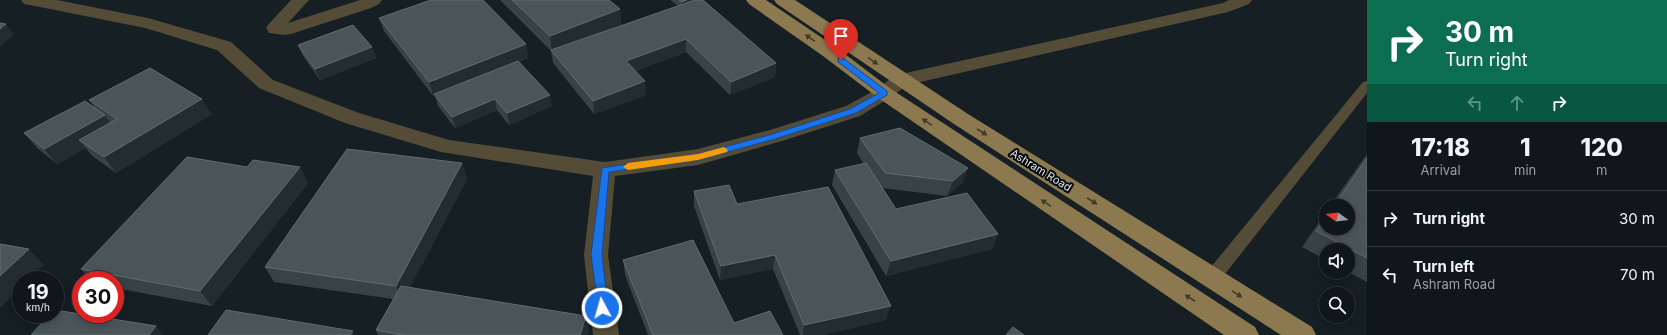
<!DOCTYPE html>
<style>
:root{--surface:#10171b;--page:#1e2428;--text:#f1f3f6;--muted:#9c9fa3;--line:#30363a}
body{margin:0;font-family:Inter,sans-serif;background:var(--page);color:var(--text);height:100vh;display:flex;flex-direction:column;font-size:15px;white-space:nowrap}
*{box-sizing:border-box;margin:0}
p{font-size:13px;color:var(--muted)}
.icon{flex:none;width:22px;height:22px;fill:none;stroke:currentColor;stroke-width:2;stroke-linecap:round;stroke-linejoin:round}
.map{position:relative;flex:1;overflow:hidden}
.side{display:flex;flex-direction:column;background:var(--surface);width:300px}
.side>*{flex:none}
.banner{background:#0b6e4f;color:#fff;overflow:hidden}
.needle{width:26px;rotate:284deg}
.buttons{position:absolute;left:1319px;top:199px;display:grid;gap:8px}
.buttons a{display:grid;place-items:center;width:36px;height:36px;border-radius:50%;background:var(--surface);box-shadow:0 2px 10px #0003,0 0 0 1px var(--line);font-size:20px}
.speed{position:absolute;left:12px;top:271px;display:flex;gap:8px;font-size:20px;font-weight:700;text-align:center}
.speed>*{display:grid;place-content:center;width:52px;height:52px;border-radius:50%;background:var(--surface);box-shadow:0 2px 10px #0003,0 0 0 1px var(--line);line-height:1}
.speed small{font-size:10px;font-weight:400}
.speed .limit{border:6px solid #d22;background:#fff;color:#111}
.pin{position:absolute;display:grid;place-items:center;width:34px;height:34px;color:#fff;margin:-41px -17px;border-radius:50% 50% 50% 0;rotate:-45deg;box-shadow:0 0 4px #0007}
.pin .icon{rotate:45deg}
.me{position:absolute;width:44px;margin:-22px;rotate:354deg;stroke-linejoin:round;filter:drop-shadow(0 0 3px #0008)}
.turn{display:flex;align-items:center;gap:14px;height:84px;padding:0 12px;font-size:18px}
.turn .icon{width:52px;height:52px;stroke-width:2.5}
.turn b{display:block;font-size:28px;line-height:34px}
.lanes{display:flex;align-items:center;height:38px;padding:0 12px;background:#0003;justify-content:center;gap:20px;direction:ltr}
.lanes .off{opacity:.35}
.eta{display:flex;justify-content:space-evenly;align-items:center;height:68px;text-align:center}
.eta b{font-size:24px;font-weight:800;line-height:28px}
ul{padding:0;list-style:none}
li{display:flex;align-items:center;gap:12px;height:56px;padding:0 12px;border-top:1px solid var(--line)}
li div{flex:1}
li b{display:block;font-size:15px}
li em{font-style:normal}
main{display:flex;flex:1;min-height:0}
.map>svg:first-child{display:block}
</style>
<main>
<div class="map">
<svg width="1367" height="335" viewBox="0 0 1367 335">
<rect width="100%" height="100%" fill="#151f24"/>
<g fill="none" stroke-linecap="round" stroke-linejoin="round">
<path fill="#554c38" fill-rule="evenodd" d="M1367,81V93L1218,283L1212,285L1206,283L1204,278L1206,273L1363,82Z"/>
<path fill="#554c38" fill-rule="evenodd" d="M21,0H57L148,18L231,42L273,80L359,113L449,140L605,162L698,149L770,130L846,106L877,89L894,76L901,74L1223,3L1229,0H1252L1249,4L1228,12L907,85L891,97L860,116L782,141L698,165L615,176L608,255L619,335H593L584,255L593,176L441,152L345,123L259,88L217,50L145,28L30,5L24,4Z
M291,0H309L288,23L360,0H382L379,4L371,8L291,34L285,35L269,33L266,27Z"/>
<path fill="#8d7950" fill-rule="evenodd" d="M746,0H766L837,48L891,89L1255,327L1259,335H1224L877,97L823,56L749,4Z
M774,0H795L968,114L1312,327L1316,335H1281L954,124L777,4Z"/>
</g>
<path fill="#384347" d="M500,0H609L620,9L621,24L589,37L678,6L670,0H703L776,63L775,77L730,95L686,52L636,71L646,95L594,114L553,63L551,51Z
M379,18L526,44L528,58L519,62L552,106L509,125L497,110L455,128L438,106L435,95L433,96L384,31Z
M298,45L376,58L320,80L303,56Z
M89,100L212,114L116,173L91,155L86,148L57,164L37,148L24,133L95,108Z
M860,138L968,168L962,183L947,196L882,188L896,209L998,234L992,249L886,276L832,185L835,170L864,164L857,153Z
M1367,154V282L1348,272V250H1326V260L1302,247L1326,212V228L1348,206H1330Z
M462,163L467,179L410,287L589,331L587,335H378L376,330L393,299L274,282L265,267Z
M308,183L212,306L115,288V280H91L81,269Z
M694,191L737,204L886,320L822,335H800L773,269L720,280L694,206Z
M623,260L734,323L783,335H648L625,275Z"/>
<path fill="#222d32" d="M687,0H701L682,9V2Z
M620,9L621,24L552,52L550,36Z
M6,24L14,35L0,46V29Z
M686,39V52L627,74L626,61Z
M526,44L528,58L433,96L429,82Z
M372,47L376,58L320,80L315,69Z
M776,63L775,77L730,95L731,82Z
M645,81L646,95L594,114L593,101Z
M550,95L552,106L509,125L507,113Z
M202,99L212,114L116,173L104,157Z
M495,99L497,110L455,128L452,117Z
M105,115L116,131L79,140L86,148L57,164L44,149Z
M462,163L467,179L403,301L396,286Z
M300,167L308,183L212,306L200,291Z
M968,168L962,183L947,196L953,181Z
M998,234L992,249L886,276L891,261Z
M29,249L44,265L28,280H21V287L0,308V276Z
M775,255L773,269L720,280L721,266Z
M891,306L886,320L822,335H803L804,325Z
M586,316L589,331L587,335H580Z
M156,326L163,335H149Z
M353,331L355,335H350Z"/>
<path fill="#4a5559" stroke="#626c70" d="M431,0H483L526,44L429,82L379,18Z
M512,0H609L620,9L550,36Z
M679,0H687L682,2Z
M695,0H703L776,63L731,82L686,39L626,61L645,81L593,101L551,50Z
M0,23L6,24L0,29Z
M353,25L372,47L315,69L298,45Z
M518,61L550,95L507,113L495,99L452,117L434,94Z
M150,68L202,99L104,157L79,140L117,119L89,100Z
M85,101L105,115L44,149L24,133Z
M900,128L968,168L953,181L885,173L860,138Z
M347,149L462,163L396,286L265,267Z
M187,157L247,167L253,160L300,167L200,291L81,269Z
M1367,158V258L1316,231L1326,217V228H1348V206H1334Z
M866,163L896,209L967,193L998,234L891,261L835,170Z
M729,185L737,204L828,187L891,306L804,325L775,255L721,266L694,191Z
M693,240L734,323L770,311L783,335H653L623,260Z
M0,244L29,249L0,276Z
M401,286L586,316L580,335H403L376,330Z
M55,310L156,326L149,335H31L50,314H55Z
M226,310L353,331L350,335H208Z
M1013,327L1024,335H1006Z"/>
<defs><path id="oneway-solid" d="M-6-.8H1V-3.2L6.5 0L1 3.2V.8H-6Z"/></defs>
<g fill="#423b2a">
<use href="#oneway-solid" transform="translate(810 38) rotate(-145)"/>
<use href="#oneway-solid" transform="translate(873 61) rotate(34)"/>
<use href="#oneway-solid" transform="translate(927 122) rotate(-146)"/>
<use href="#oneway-solid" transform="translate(982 132) rotate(32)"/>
<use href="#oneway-solid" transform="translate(1092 201) rotate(32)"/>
<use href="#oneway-solid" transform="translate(1046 203) rotate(-146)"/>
<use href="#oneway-solid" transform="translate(1237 294) rotate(32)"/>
<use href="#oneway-solid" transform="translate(1190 298) rotate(-147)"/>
</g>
<path fill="#1a73e8" stroke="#114b97" d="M838,58H843L887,91V95L856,113L775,139L698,160L609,172L602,255L608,308L606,312H599L591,255L602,168L698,154L773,134L850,109L879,93L838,62Z"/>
<path fill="#f59e0b" d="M724,147L728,150L727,152L698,160L628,170L623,167L628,163L698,154Z"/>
<g text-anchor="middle" stroke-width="4" stroke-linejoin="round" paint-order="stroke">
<g font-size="11" fill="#e3eaed" stroke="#05080a">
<text transform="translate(1041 170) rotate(32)" y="4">Ashram Road</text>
</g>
</g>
</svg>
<div class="buttons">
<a><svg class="needle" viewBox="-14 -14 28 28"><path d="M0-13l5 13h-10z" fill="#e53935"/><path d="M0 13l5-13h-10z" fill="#9c9fa3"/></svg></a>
<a><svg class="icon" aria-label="sound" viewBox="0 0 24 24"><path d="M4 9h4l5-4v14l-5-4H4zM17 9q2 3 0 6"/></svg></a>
<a><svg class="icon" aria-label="search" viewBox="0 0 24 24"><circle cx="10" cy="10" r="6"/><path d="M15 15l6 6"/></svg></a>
</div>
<div class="speed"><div>19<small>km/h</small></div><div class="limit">30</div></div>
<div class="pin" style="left:841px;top:60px;background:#d93025"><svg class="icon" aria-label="arrive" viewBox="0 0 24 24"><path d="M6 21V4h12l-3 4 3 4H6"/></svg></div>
<svg class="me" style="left:602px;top:308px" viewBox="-20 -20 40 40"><circle r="17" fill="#1a73e8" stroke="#fff" stroke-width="3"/><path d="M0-11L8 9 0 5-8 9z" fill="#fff"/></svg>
</div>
<section class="side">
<div class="banner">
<div class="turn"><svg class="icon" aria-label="right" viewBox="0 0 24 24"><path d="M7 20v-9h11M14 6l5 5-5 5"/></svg><div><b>30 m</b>Turn right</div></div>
<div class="lanes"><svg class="icon off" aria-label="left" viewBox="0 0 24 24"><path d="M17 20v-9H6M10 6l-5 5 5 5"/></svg><svg class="icon off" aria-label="ahead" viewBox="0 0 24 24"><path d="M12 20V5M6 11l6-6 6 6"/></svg><svg class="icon" aria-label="right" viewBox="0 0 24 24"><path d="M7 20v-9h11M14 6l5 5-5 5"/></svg></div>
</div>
<div class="eta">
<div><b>17:18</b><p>Arrival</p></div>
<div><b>1</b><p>min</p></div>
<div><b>120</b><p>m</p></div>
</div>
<ul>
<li><svg class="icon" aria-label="right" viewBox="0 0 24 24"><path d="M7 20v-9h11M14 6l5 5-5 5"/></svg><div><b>Turn right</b></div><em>30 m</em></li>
<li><svg class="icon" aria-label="left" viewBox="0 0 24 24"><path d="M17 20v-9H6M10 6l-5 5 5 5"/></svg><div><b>Turn left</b><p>Ashram Road</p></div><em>70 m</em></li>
</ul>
</section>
</main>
